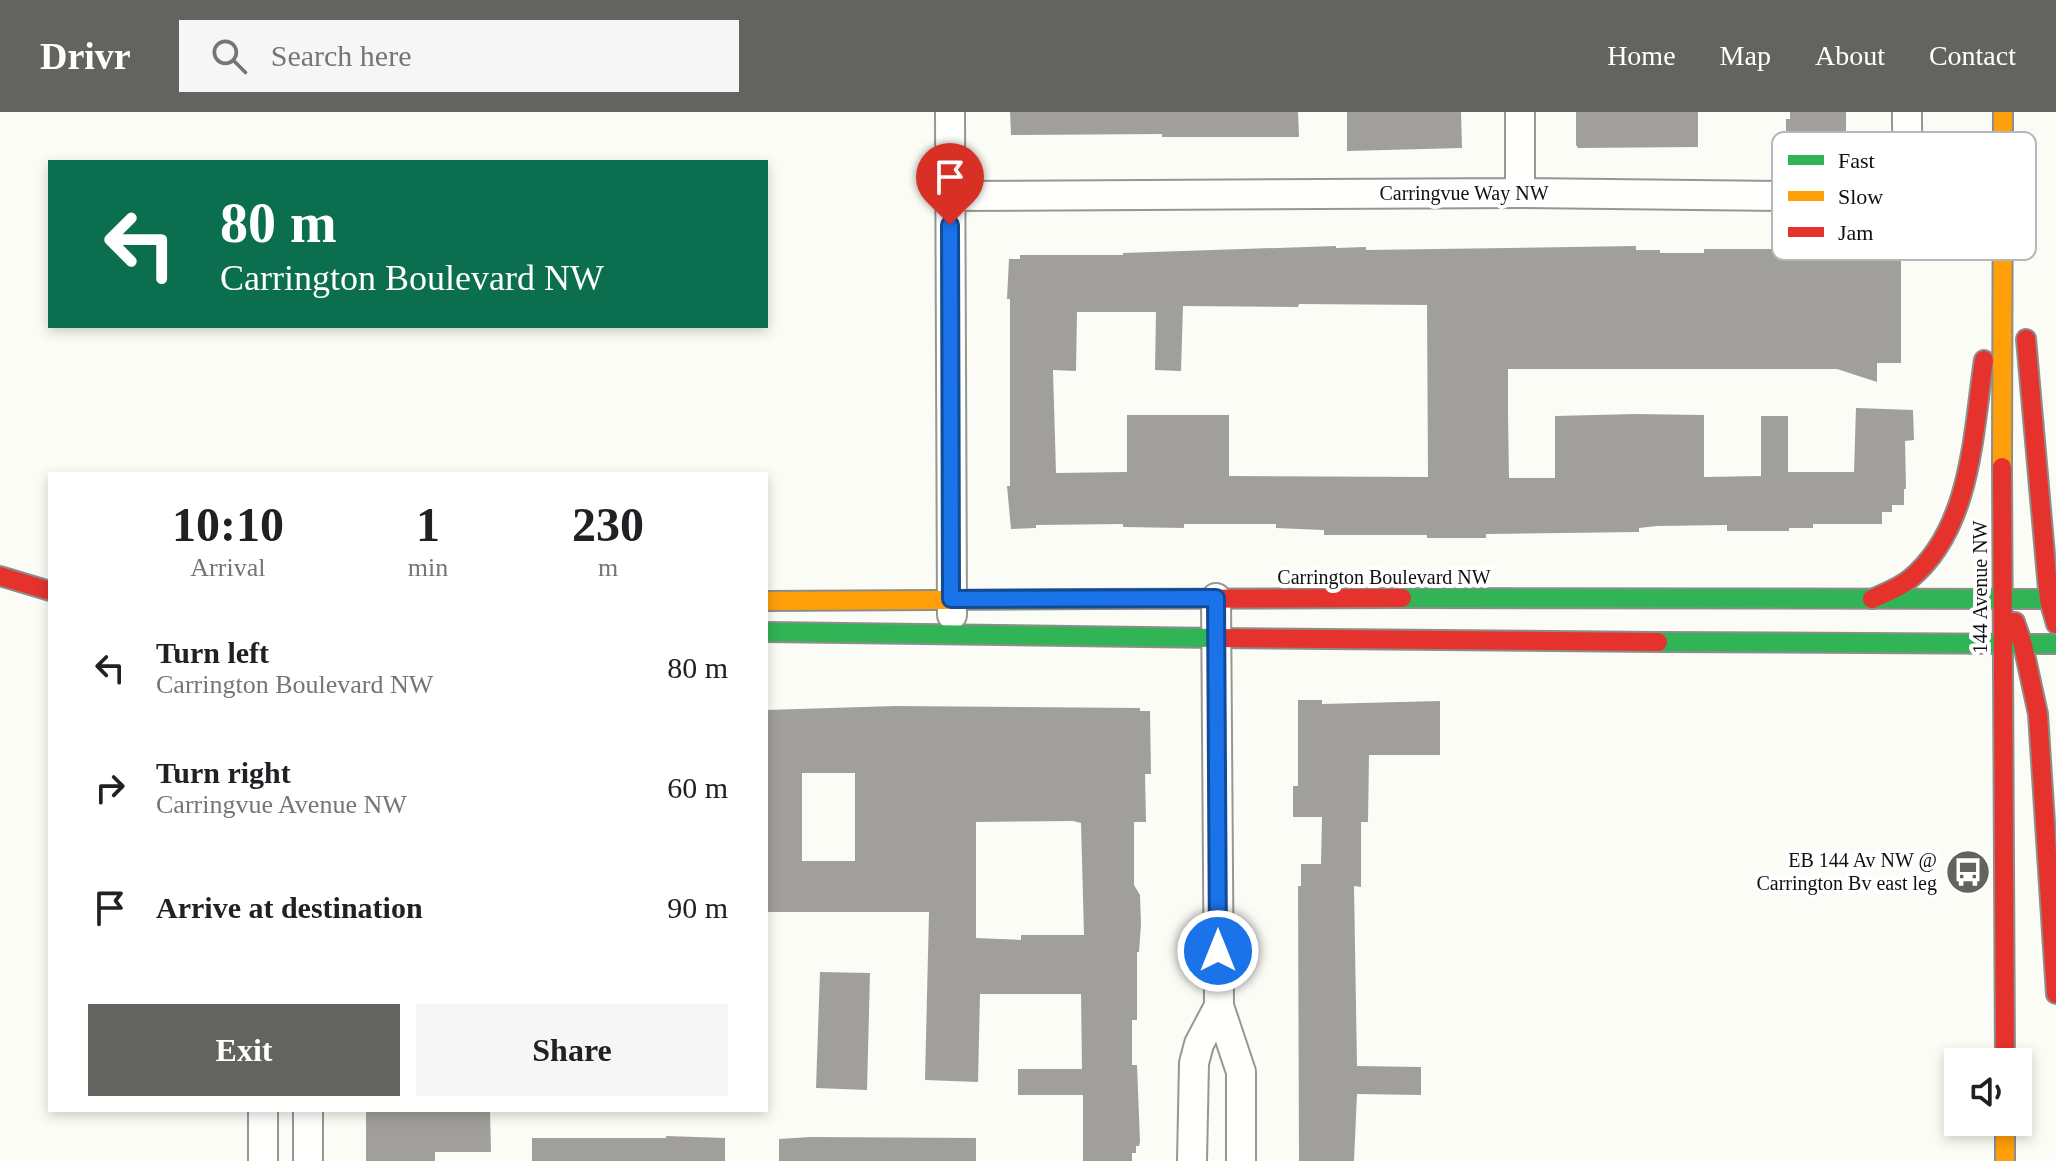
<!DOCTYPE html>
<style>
:root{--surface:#fff;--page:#f6f6f6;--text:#202124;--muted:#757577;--accent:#636360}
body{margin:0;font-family:Georgia,serif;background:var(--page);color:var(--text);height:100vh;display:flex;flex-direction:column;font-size:30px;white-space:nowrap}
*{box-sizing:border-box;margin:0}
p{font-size:26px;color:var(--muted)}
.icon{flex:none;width:44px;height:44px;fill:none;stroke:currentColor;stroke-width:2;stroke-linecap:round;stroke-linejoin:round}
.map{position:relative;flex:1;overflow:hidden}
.drawer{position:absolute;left:48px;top:360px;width:720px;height:640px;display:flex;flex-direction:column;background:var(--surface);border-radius:0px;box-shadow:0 4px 12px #0003}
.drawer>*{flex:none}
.guide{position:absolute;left:48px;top:48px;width:720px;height:168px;border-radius:0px;box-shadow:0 4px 12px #0003;background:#0b6e4f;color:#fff;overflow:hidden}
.fabs{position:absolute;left:1944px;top:936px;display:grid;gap:16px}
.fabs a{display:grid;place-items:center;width:88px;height:88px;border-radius:0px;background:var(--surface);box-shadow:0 4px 12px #0003;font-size:40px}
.pin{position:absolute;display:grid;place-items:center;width:68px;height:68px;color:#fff;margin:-82px -34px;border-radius:50% 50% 50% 0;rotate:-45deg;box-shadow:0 0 8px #0007}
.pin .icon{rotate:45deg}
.me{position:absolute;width:88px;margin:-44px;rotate:0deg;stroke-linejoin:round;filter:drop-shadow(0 0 6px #0008)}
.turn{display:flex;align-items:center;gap:28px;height:168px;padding:0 40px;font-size:36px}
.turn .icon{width:104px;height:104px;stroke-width:2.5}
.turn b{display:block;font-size:56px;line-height:68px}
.eta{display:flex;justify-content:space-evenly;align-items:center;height:136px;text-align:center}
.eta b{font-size:48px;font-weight:800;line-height:56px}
.cta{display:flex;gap:16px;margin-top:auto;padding:16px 40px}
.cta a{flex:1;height:92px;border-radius:0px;background:var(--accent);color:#fff;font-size:32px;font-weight:800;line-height:92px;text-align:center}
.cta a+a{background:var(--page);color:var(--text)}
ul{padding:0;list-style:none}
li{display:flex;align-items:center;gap:24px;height:120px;padding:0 40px}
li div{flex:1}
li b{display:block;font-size:30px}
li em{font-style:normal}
header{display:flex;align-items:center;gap:48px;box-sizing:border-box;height:112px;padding:0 40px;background:var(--accent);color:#fff}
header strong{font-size:38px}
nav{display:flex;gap:44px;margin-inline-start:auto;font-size:28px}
.search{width:560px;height:72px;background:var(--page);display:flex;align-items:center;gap:20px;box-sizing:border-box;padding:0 28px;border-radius:0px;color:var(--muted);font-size:30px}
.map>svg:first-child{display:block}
</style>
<header>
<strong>Drivr</strong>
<div class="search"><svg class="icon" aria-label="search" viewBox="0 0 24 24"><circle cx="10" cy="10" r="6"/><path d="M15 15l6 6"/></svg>Search here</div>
<nav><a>Home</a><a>Map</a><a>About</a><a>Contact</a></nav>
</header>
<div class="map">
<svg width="2056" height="1049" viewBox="0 0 2056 1049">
<rect width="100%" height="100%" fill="#fcfcf6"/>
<path fill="#a09f9b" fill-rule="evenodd" d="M1010,0H1298L1299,25H1162V22L1011,23Z
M1347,0H1461L1462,36L1347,39Z
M1576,0H1698V35L1578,36L1576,33Z
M1790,0H1846V35L1786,36V7H1790Z
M1336,134V136L1366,135V138L1636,134V138H1660V141H1704V137H1787V140L1889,138V141H1901V251H1877V270L1837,257H1508V302L1509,366H1555V304L1635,302L1704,303V365L1761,364V304H1788V360H1854L1856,296L1913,298L1914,328L1905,329L1906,377H1904V393H1892V400H1882V412H1813V416H1789V419H1727V413L1657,414L1639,416V420L1486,422V426H1427V423H1324V418L1276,416V412H1184V416L1123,415V412L1036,413V416L1011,417L1007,374H1010V187H1007L1009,147H1020V143H1123V141ZM1299,192L1427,193L1428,365L1229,364V303H1127V360L1056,361L1053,258L1076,259L1077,200H1156L1155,258L1181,259L1183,194L1298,195Z
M1298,588H1322V592L1440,589V643H1369L1368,710H1361V775L1354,774L1357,954L1421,955V983L1357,982L1354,1049H1299L1298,774H1301V752H1321L1322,705H1293V674H1298Z
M895,594L1140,596V599H1150L1151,662H1145L1146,710H1134V773L1140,783L1141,812L1139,840H1137V908H1132V953H1137L1140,1030L1139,1034H1136V1041H1132V1049H1083V983H1018V957H1082L1081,882H980L978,970L925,968L929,800H766V598ZM802,661H855V749H802ZM1073,709L1081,711L1084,823H1021V828L976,826V710Z
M820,860L870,861L867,978L816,976Z
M366,998H490L491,1040H435V1049H366Z
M666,1024L725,1026V1049H532V1026H666Z
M810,1025L976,1026V1049H779V1027Z"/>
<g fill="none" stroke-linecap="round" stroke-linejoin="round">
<g stroke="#969694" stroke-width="32">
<path id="street" d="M950,0L952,503
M1520,81V0
M950,84L1520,81L1876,85C1916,80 1906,30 1907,0
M1216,486L1219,894L1241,960V1049
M308,998V1049
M263,1049V998
M1192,1049L1194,951L1199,932L1219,894"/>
</g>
<g stroke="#8d8d8a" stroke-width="22">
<path id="fast" d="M1402,486L2056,487
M766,520L1216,526
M1658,530L2056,532"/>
</g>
<g stroke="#8d8d8a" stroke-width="22">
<path id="slow" d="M2002,355L2003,0
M766,489L1094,487
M2005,1010V1049"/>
</g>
<g stroke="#8d8d8a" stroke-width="22">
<path id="jam" d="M2026,227L2049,488L2056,512
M2002,355L2005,950
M0,464L50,479
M1094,487L1402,486
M1872,487C1885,481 1899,476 1910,467C1972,416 1973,320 1984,248
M2015,510L2023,533L2038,602L2056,882
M1216,526L1658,530"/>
</g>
<use href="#street" stroke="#fffffe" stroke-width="28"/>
<use href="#fast" stroke="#30b455" stroke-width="18"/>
<use href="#slow" stroke="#ff9f0a" stroke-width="18"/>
<use href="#jam" stroke="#e5322d" stroke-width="18"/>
</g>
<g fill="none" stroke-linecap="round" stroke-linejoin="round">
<g stroke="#114b97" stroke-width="20">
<path id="route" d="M950,113L951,487L1216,486L1218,839"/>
</g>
<use href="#route" stroke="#1a73e8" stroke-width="14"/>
</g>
<defs>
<g id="bus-disc" transform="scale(2.3)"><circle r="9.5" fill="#636360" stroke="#fff"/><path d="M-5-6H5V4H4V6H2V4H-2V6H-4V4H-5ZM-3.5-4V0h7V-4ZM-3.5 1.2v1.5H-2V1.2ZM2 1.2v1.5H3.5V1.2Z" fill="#fff"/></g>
</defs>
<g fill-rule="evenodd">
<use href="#bus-disc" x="1968" y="760"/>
</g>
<g text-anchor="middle" stroke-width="8" stroke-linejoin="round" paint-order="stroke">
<g font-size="20" fill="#101010" stroke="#fff">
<text x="1464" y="88">Carringvue Way NW</text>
<text x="1384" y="472">Carrington Boulevard NW</text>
<text transform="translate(1980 475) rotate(-90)" y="7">144 Avenue NW</text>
</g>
<g font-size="20" fill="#101010" stroke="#fff" text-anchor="end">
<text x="1937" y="755">EB 144 Av NW @<tspan x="1937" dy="23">Carrington Bv east leg</tspan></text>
</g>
</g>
<rect x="1772" y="20" width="264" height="128" rx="12" fill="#fff" stroke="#b7b7b7" stroke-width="2"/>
<rect x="1788" y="43" width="36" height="10" fill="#30b455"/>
<rect x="1788" y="79" width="36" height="10" fill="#ff9f0a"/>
<rect x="1788" y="115" width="36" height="10" fill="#e5322d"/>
<g font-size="22" fill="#101010">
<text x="1838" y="56">Fast</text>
<text x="1838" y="92">Slow</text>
<text x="1838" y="128">Jam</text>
</g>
</svg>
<div class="fabs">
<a><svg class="icon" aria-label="sound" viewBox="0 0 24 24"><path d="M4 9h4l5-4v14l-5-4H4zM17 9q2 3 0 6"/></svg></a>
</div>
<div class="pin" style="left:950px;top:113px;background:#d93025"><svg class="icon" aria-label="arrive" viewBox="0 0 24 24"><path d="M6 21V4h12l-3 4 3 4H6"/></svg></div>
<svg class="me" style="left:1218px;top:839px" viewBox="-20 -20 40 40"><circle r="17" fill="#1a73e8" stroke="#fff" stroke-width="3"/><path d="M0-11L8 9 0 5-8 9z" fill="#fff"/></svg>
<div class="guide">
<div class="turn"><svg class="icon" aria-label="left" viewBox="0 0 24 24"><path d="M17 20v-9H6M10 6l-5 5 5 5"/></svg><div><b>80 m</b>Carrington Boulevard NW</div></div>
</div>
<section class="drawer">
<div class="eta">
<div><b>10:10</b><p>Arrival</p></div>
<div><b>1</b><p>min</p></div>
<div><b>230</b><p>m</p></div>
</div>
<ul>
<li><svg class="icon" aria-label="left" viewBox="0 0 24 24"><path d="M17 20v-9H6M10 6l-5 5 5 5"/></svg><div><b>Turn left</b><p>Carrington Boulevard NW</p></div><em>80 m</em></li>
<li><svg class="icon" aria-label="right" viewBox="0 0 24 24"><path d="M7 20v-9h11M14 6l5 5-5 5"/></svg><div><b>Turn right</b><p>Carringvue Avenue NW</p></div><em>60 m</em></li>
<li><svg class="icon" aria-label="arrive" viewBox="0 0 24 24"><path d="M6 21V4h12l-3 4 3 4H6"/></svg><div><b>Arrive at destination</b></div><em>90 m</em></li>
</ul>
<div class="cta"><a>Exit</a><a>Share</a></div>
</section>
</div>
